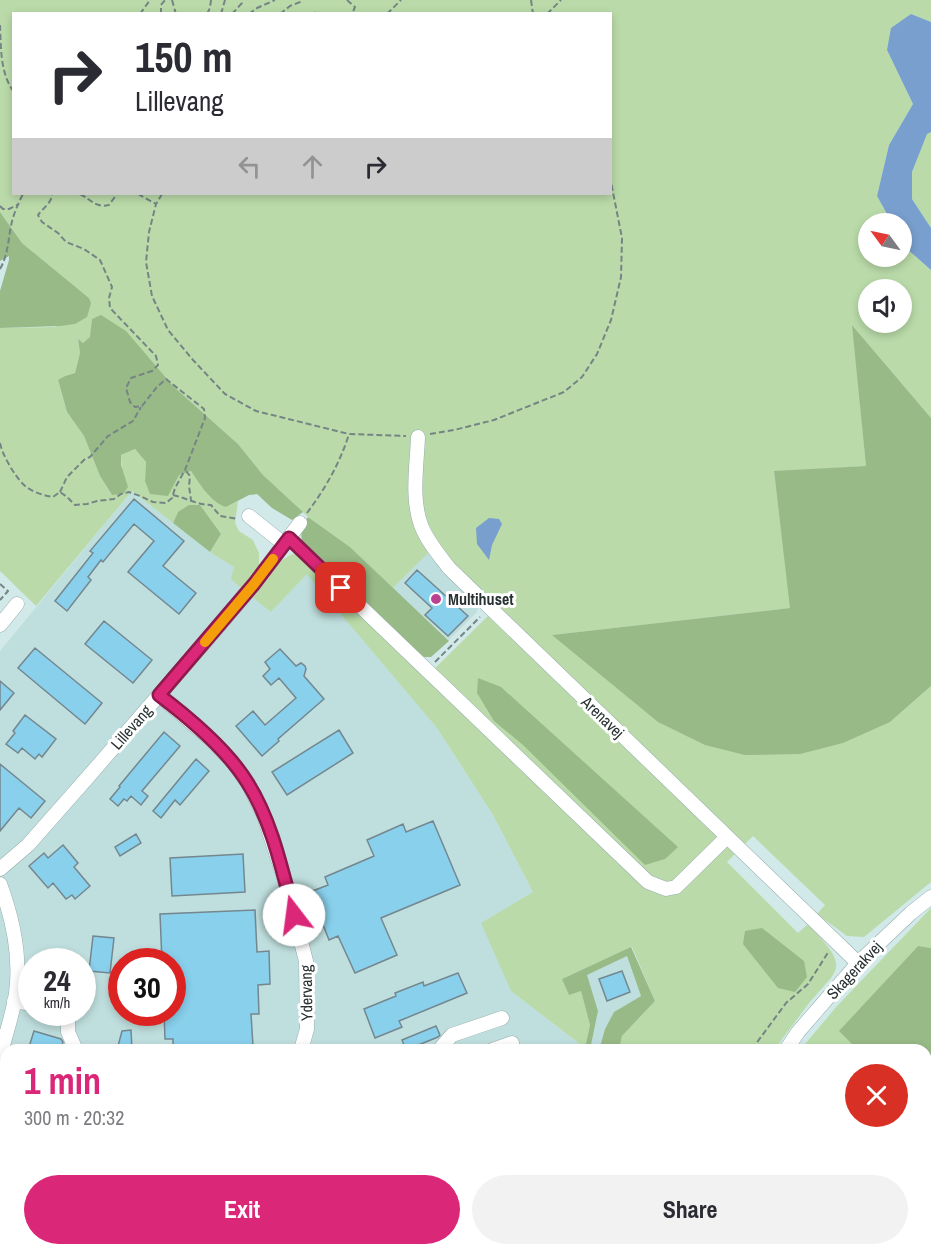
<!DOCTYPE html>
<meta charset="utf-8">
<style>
:root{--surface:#fff;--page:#f2f2f3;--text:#2b2b33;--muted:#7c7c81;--accent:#db2777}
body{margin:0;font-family:"Archivo Narrow",sans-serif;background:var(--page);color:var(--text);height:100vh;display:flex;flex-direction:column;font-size:22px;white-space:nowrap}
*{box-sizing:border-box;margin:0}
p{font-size:20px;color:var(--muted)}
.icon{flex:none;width:33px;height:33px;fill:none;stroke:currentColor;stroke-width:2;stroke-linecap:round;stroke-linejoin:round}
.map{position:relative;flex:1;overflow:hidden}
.details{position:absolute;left:0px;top:1044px;width:932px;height:212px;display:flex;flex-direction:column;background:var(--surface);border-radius:18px 18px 0 0;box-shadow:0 3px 9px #0003}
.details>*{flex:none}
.banner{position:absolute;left:12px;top:12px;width:600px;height:183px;border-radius:0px;box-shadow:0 3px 9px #0003;background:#fff;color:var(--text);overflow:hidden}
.needle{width:39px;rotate:303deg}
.controls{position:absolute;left:858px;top:213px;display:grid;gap:12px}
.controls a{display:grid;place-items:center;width:54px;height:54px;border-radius:50%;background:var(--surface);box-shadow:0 3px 9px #0003;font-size:30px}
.speed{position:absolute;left:18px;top:948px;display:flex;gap:12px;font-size:30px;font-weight:700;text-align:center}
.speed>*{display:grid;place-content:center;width:78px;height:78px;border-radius:50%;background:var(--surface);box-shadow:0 3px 9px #0003;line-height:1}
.speed small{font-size:15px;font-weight:400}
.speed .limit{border:9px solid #d22;background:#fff;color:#111}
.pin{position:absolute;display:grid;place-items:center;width:51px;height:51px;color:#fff;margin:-26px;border-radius:12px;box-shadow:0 3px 9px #0006}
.me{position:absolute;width:66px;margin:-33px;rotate:345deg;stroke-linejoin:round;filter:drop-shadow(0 0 4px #0008)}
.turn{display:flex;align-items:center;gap:21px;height:126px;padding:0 24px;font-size:27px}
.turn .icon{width:78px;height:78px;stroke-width:2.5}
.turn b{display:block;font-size:42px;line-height:51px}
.lanes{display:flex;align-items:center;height:57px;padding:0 24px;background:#0003;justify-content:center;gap:30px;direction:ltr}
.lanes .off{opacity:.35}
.round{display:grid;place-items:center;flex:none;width:63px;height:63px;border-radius:32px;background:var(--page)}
.head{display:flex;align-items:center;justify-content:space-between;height:102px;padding:0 24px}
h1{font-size:36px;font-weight:800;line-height:45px;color:var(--accent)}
.cta{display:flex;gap:12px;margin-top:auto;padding:12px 24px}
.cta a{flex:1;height:69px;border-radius:36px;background:var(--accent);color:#fff;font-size:24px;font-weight:800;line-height:69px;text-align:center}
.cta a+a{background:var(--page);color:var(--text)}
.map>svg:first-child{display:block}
</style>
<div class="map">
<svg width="931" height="1255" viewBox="0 0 931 1255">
<rect width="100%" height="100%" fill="#d2e9e9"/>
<path fill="#bfdfde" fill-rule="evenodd" d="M132,491L210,552L234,567L271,612L307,573L437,728L493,815L533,892L511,991L585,1048L590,1050L598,1011L586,975L627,956L641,996L614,1012L605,1029L599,1050H6V1250H615V1255H0V651ZM32,962H82V1012H32ZM122,962H172V1012H122Z
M431,549L480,603L476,613L449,640L393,588Z"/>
<path fill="#badba9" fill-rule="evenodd" d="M0,0H931V22L911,14L887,50L913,104L889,145L877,196L892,223L868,224V256H902V241L906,248L931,270V418L853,326L866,466L774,472L791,608L553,635L890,722L931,686V882L864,937L847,936L817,914L825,905L753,836L745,844L458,573L436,545L393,588L350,547L308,517L263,475L238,444L174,387L149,358L92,319L91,337L83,343L78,340L80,353L75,373L65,376L58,381L67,412L84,436L100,476L111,494H123L121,455L135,449L146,462L145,481L191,471L209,496L226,507L238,501L235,523L239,531L253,540L259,553V566L242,589L231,579L234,567L210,552L221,534L178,512L173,523L132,491L36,606L0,571V328L55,327L91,303L89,298L22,243L0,212ZM14,14H610V194H14ZM868,290H902V322H868Z
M931,132V228L912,199V172L927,133Z
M292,554L300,555L426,677L488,616L735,854L727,862L798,933L808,924C816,933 836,952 836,964C837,969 834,973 831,978L809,1003L774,1050H619L622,1036L655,1001L632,947L562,979L581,991L590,1025L585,1048L511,991L481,923L533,892L493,815L437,728L307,574L271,612L251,596L276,564Z
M931,908V948L918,946L840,1031L858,1050H800L837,1006Z"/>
<path fill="#98ba87" d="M0,212L22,243L89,298L91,303L87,317L75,324L60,326L0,328V291L9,260V256L0,261Z
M101,315L126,331L174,387L238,444L263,475L303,512L292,520L272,508L257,494L249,495L226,507C210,502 200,484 191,471L179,475L168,496L150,494L145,481L146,462L135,449L121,455V465L128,487L123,494L112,495L100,476L84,436L67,412L58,380L65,376L75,373L80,353L78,339L83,343L90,337L92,319Z
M852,325L931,418V686L890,722L843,743L800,754L745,755L705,745L658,722L552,635L790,608L774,471L866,466Z
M189,505H200L221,534L210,552L173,523L178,512Z
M308,517L350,547L449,641L431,657H425L417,655L302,548L301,527Z
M478,678L501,687L678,847L665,859L645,865L523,745L494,721L477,693Z
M762,928L804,961L807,977L795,992L778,988L743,944L745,931Z
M918,946L931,948V1225L926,1232V1050H858L839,1031Z
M631,947L655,1001L622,1036L619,1050H599L605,1029L614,1012L641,996L627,956L587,975L598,1011L590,1050L585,1048L590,1025L581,991L569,995L562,979Z"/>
<path fill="#799fce" d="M911,14L931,22V132L927,134L912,172V199L931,228V270L906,248L902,241V224L892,223L877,196L889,145L913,104L887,50L891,28Z
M489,518L499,519L502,524L492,545L489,560L477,544L476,528Z"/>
<path fill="#89d0ec" stroke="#74878f" stroke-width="1.5" d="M134,499L184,541L163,566L196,593L179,614L128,572L154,541L134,524L103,562L101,560L88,577L91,580L67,611L55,601L93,553L90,551Z
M417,570L468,616L448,636L425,615L432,608L405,583Z
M104,621L152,660L133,683L85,644Z
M35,648L102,703L85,724L18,668Z
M280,649L296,666L301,663L305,666L306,669L304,676L324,699L278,739L279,741L262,756L236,726L253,711L265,725L296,698L279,678L271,685L263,676L270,669L265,662Z
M0,681L14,693L0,710Z
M25,715L56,739L42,757L39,754L35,759L22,748L18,753L6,744L15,733L13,731Z
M339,730L353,753L287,795L272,772Z
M164,732L180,746L142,791L148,796L141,805L131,796L127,801L124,799L118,806L110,799L120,787L119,786Z
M196,759L209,771L180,805L175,800L161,818L153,811Z
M0,764L45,801L31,818L19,808L0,831Z
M433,821L460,885L381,918L397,955L355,973L338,936L329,940L310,892L328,885L325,877L374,856L367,840L403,824L406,832Z
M136,834L141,843L120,856L115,847Z
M63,845L78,863L74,867L90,886L75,899L72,895L66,899L53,883L48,888L29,866L44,853L48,858Z
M243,854L245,892L172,896L170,858Z
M255,910L257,952L269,951L270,984L258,985L259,1014H251L253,1046L173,1049V1039H165L164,1012H172V962H162L160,914Z
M93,936L114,938L110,973L89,971Z
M622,971L630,992L607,1001L599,979Z
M458,973L467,993L399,1021L402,1027L375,1038L364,1009L396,996L395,993L423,982L424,986Z
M436,1026L440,1035L438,1037L406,1050L402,1040Z
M131,1030L132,1050H117L122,1031Z
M34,1031L61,1039L63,1042L60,1050H28Z"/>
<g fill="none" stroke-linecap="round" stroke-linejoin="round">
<g stroke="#97adac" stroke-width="15">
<path id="minor" d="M418,437C417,465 411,498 421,525C427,541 439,555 449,568L858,963
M249,516L284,544
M289,538L648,882L666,889L676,887L727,837
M0,625L17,604
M159,695L208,737L232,761L248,783L264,816L286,884L306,961L307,1029L301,1050
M0,869L28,845L88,777L217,628L254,584L300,523
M0,884C13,919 21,956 16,993C13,1014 5,1036 0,1057
M14,1001L32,1004
M68,1012V1032L76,1050
M439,1050L452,1035L502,1018
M492,1050L512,1043
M786,1050L798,1032L858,963L911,913L931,897
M0,1087L6,1088
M0,1177L6,1175
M0,1237L6,1239
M47,1250L69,1255
M251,1255L253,1250
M495,1255L515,1250
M672,1255L674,1250"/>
</g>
<path stroke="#758484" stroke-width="2" stroke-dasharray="6 3" stroke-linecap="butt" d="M172,0L176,14
M347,0L355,7L352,14
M531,0L533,14
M140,14L150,0
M161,14V5L165,0
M207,14L210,8L211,0
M221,14L225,0
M232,14L242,3V0
M249,14L257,8L275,0
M280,14L290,6L300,2L301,0
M310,14L318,12L320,14
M387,14L401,0
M547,14L561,0
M0,25C1,47 0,74 14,92
M80,194C92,200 95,208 109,205L117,194
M138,194L156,204
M162,194L156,204L149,232L146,262L152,296L168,330L193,360L225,394L256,411L349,434L406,436
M0,206L3,209H9L19,204
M0,269C8,255 8,241 11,226C13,215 18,204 23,194
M430,434L454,430L494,420L564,392L582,377L597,354L611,320L621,277L622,238L610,177
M0,443C2,454 14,475 23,484C31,492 42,495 53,497L60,492L67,497L75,505L87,504L97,501L114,499L121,494L129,492L140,496L153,502L166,503L172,498L175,488L185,470L205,418L204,409L166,379L157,387L142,406L135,407L130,402L126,388L131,378L152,371L158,365L156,356L110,308L109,298L112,287L100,260L84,249L66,242L58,233L42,222L38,215C43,208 52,203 52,194
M186,471L190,476L189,486L191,500
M60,492L67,477L85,459L90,457L108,436L133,421L141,407
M173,495C186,498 198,505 211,505L220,516L238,519
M307,513C325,489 340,463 349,434
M0,584L8,591L0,600
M435,662L480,617
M753,1050L758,1041L786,1003L808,984L829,951"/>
<use href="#minor" stroke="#fff" stroke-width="14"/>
</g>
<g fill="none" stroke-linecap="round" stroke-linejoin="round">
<g stroke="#8e194d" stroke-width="15">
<path id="route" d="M294,915C282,870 272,821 247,782C228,751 188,717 159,695L254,584L289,538L341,588"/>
</g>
<use href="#route" stroke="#db2777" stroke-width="10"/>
<path stroke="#f59e0b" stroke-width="10" d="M205,642L254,584L273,559"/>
</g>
<circle fill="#bc4193" stroke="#fff" stroke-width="2" cx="436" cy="599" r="6"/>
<g text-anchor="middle" stroke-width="6" stroke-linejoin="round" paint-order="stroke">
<g font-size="16" font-weight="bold" fill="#283131" stroke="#fff" text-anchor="start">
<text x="448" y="605">Multihuset</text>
</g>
<g font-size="16" fill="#283131" stroke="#fff">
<text transform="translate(603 717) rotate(44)" y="6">Arenavej</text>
<text transform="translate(131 727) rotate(-49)" y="6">Lillevang</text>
<text transform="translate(854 970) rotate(-47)" y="6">Skagerakvej</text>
<text transform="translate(306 993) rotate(-91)" y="6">Ydervang</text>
</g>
</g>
</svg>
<div class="controls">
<a><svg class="needle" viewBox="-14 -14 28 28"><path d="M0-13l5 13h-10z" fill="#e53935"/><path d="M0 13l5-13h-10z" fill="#7c7c81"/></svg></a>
<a><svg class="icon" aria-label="sound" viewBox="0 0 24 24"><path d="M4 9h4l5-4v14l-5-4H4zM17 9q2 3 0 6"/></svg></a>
</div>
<div class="speed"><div>24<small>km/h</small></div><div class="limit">30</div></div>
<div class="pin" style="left:341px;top:588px;background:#d93025"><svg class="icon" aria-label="arrive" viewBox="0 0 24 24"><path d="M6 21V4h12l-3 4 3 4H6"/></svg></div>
<svg class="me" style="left:294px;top:915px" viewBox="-20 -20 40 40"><circle r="19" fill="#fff"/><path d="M0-13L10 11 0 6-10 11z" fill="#db2777"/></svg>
<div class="banner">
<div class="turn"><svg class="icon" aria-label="right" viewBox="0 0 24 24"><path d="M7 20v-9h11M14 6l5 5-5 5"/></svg><div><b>150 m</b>Lillevang</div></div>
<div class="lanes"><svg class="icon off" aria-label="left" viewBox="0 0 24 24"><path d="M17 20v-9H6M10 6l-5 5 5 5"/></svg><svg class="icon off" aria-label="ahead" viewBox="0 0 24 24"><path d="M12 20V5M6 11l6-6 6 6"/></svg><svg class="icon" aria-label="right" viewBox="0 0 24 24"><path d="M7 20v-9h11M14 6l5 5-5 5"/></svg></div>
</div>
<section class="details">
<div class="head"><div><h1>1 min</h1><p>300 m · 20:32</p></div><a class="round" style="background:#d93025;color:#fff"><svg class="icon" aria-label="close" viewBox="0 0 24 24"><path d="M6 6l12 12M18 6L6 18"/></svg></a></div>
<div class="cta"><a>Exit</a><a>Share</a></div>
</section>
</div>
